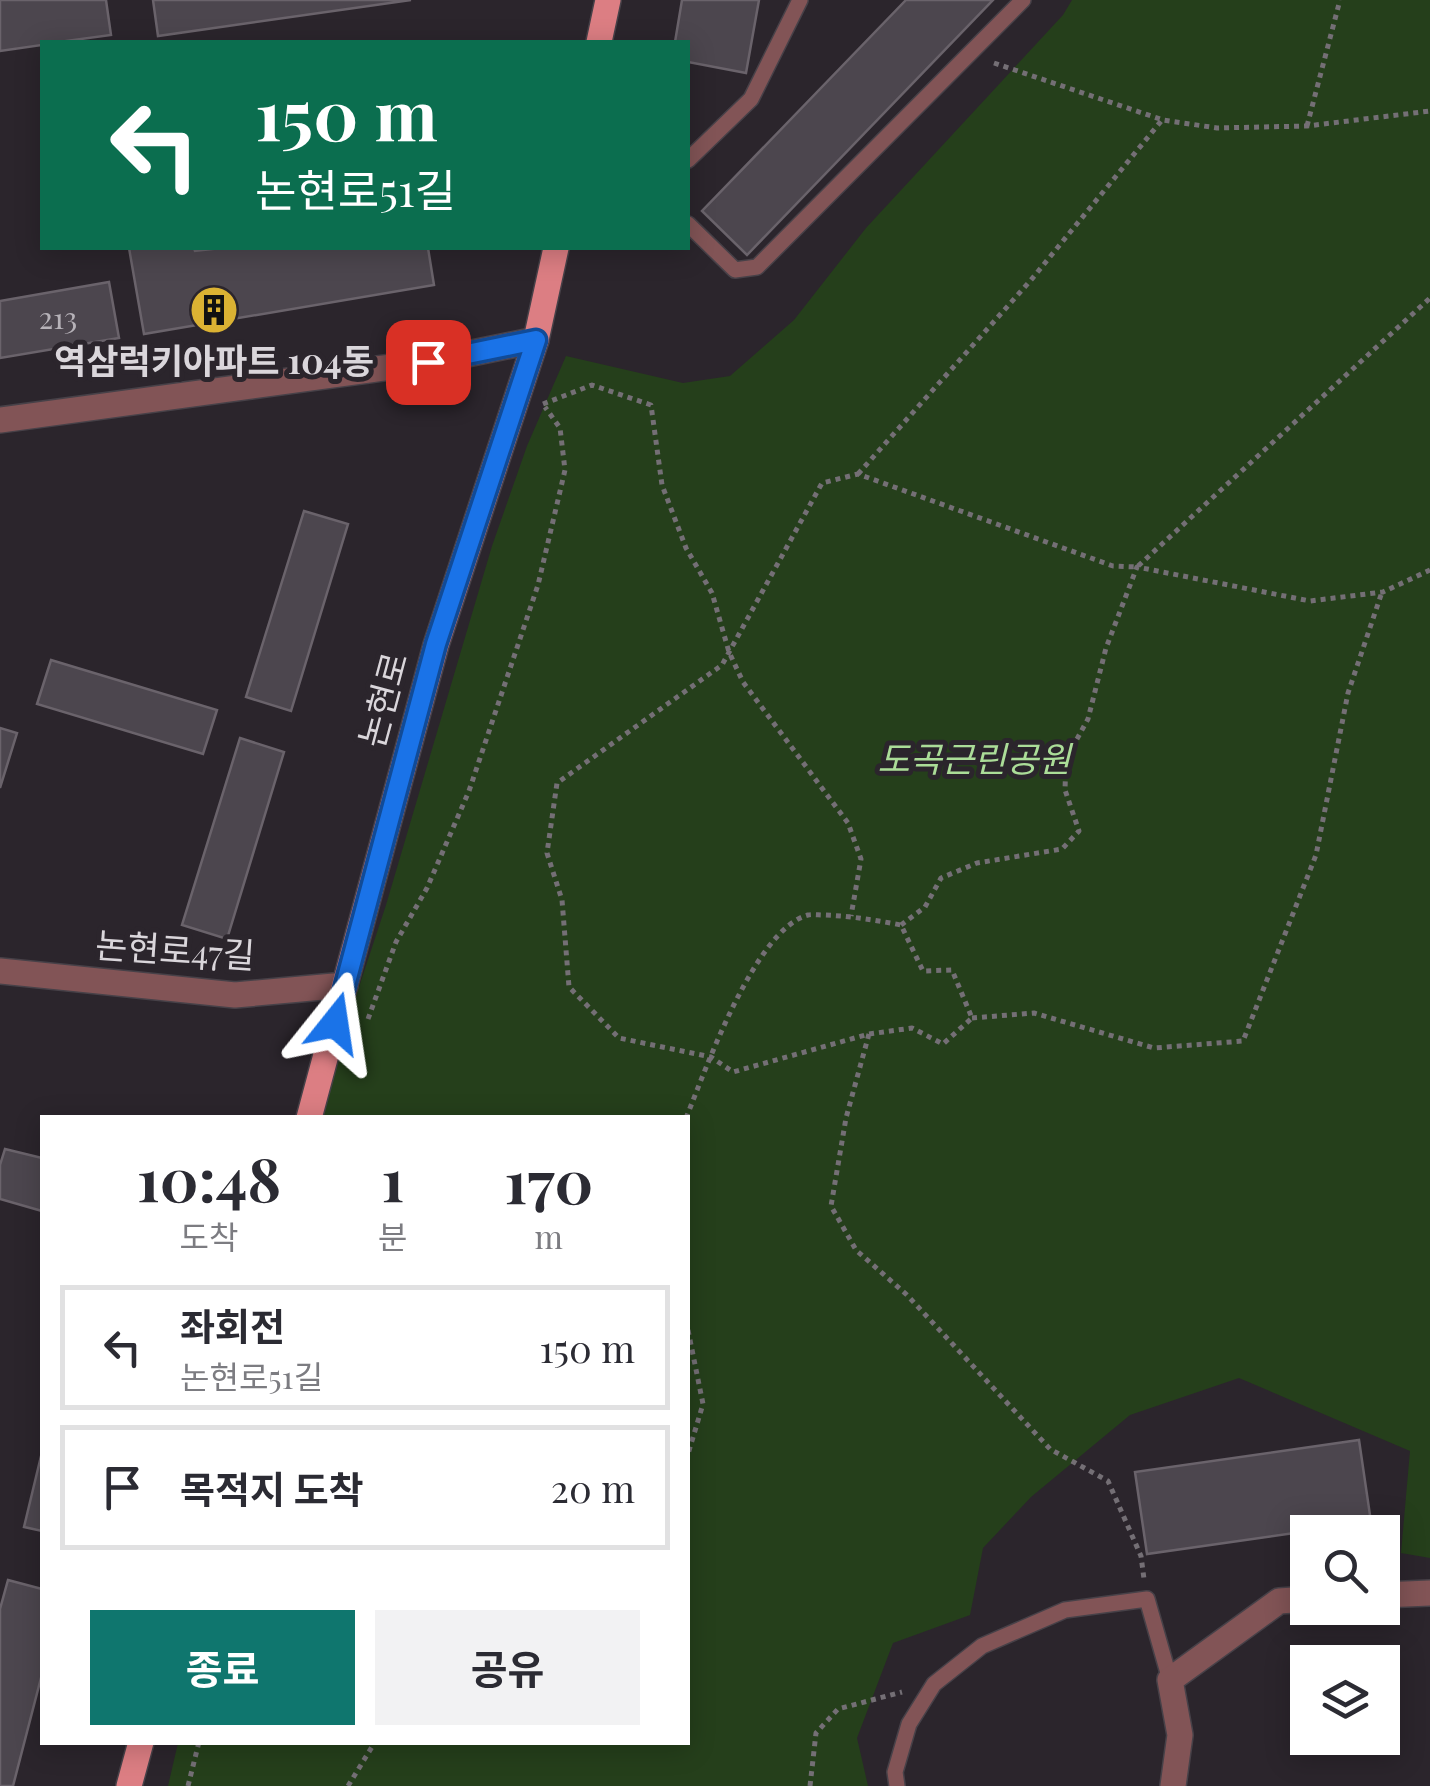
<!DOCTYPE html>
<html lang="ko">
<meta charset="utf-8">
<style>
:root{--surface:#fff;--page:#f2f2f3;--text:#2b2b33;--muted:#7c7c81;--line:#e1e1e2;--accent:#0f766e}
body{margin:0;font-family:"Playfair Display","Noto Sans KR",serif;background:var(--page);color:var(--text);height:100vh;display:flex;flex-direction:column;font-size:38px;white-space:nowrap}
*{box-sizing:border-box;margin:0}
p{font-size:32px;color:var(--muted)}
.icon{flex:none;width:55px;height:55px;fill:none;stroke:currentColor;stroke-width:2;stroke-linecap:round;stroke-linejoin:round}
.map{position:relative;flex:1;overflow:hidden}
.drawer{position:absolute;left:40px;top:1115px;width:650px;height:630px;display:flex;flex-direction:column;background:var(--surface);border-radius:0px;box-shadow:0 5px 25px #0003}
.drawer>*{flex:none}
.banner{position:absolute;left:40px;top:40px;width:650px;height:210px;border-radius:0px;box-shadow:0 5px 25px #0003;background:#0b6e4f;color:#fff;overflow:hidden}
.tools{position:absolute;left:1290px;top:1515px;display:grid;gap:20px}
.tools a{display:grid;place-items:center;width:110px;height:110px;border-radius:0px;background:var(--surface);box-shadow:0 5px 25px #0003;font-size:50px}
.pin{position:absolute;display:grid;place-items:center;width:85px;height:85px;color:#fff;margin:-42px;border-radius:20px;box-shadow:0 5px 15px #0006}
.me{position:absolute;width:110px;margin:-55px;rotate:15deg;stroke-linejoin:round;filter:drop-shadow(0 0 8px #0008)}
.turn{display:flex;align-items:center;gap:35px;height:210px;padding:0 50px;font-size:45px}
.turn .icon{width:130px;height:130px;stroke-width:2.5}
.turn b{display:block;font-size:70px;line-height:85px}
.eta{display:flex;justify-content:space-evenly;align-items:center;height:170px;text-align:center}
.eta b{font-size:60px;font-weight:700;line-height:70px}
.primary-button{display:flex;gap:20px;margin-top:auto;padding:20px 50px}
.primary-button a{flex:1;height:115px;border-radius:0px;background:var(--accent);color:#fff;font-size:40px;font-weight:700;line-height:115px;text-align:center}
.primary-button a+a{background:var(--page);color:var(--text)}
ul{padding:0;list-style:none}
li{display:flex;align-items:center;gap:30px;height:125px;margin:0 20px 15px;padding:0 30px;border:5px solid var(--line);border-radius:0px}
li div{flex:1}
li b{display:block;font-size:38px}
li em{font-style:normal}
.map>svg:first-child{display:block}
</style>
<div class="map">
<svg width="1430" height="1786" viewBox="0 0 1430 1786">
<rect width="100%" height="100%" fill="#2b252c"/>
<path fill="#253f1b" d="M1072,0H1430V1558L1401,1553L1410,1451L1239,1378L1130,1415L1031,1497L983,1548L970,1615L893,1643L857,1738L868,1786H168L178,1743L688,1742V1118L320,1117L327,1084L386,905L492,546L527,446L566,356L683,383L730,376L794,320L866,228L1063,15Z"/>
<path fill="#4c464e" stroke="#6a636b" stroke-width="2.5" d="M0,0H106L111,35L59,42H42V45L0,51Z
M153,0H411L158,36Z
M682,0H759L746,73L688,62V42H675Z
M906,0H993L747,255L702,211Z
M129,248H194L195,251L221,248H428L434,285L144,334Z
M109,282L119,338L0,358V301Z
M304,511L348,524L291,711L246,697Z
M51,660L217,710L203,754L37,704Z
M0,728L17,733L0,788Z
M240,738L284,752L227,939L182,925Z
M5,1149L42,1158V1211L0,1199V1165Z
M1359,1440L1371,1522L1147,1554L1135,1472Z
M42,1452V1531L24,1527Z
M8,1580L42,1589V1674L13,1786H0V1609Z"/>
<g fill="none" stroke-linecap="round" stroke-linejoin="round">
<g stroke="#474148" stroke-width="18">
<path id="service" d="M688,160L751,99L800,0
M688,224L735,270L757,267L1023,0
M897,1786L895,1772L909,1724L934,1684L982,1646L1065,1610L1147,1599L1170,1680"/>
</g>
<g stroke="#474148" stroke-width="28">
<path id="minor" d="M0,420L428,362L536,340
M0,971L235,995L345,985
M1382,1595L1430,1593
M1173,1786L1180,1735L1170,1680L1279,1601L1308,1599"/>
</g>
<g stroke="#474148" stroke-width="28">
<path id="primary" d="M599,42L608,0
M309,1118L436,645L536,340L556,248
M129,1786L141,1742"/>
</g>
<path stroke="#746f75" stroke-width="5" stroke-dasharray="5 5" stroke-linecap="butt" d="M994,63L1163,120L1217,128L1307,126L1430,111
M1307,126L1340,0
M543,404L592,385L651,405L662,485L686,548L712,593L729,652L743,682L848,823L861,859L851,916
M858,474L1031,280L1162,120
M901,925L925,907L941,878L977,863L1062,849L1079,831L1065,790L1066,759L1088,719L1106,648L1137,567L1310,601L1383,592L1430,570
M972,1018L1034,1013L1154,1048L1243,1041L1316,855L1348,693L1382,592
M368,1019L396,942L427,888L469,791L538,585L565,470L560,428L545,407
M869,1034L846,1118L831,1206L856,1250L907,1295L1050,1449L1108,1481L1141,1556L1144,1579
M686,1118C706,1069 755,929 808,915C813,914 818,915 824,915C850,916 875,920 901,925L923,971L952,970L972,1018L943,1044L912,1028L869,1034L733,1072L711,1057L619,1038L569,987L562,900L547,853L557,783L722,665L822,483L858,474L1113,566L1137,567L1430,298
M688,1330L703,1404L688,1454
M188,1786L199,1742
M348,1786L375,1742
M810,1786L816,1733L838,1709L902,1692"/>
<use href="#service" stroke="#825456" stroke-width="15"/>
<use href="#minor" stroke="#825456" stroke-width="25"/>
<use href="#primary" stroke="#dc7e83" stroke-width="25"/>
</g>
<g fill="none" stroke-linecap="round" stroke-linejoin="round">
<g stroke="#114b97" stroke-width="25">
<path id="route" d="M335,1023L436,644L536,340L428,362"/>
</g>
<use href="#route" stroke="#1a73e8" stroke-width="18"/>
</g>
<defs>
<g id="building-disc" transform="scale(2.5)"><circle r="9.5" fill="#dbb233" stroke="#2b252c"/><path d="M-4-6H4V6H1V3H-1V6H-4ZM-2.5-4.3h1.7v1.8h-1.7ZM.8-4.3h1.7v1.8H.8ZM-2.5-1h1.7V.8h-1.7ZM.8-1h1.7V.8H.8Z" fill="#111"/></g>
</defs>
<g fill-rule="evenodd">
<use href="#building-disc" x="214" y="310"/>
</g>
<g text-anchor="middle" stroke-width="10" stroke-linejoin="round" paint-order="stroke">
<g font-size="30" fill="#b6b2b8">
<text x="58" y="329">213</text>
</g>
<g font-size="35" font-weight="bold" fill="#dad6db" stroke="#2b252c">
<text x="214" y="374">역삼럭키아파트 104동</text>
</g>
<g font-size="35" fill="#dad6db" stroke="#2b252c">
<text transform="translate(384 700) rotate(-75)" y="12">논현로</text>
<text transform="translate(175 951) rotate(4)" y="12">논현로47길</text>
</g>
<g font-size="35" font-style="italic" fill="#abdd98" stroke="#2b252c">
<text x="974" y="772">도곡근린공원</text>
</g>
</g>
</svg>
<div class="tools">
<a><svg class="icon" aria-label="search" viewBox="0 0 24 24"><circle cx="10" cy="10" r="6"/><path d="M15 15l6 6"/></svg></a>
<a><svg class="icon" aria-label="layers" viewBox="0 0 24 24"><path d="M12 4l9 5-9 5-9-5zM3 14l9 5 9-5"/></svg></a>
</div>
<div class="pin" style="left:428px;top:362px;background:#d93025"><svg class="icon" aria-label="arrive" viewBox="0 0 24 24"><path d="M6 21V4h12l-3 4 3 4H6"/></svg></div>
<svg class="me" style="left:335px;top:1023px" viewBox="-20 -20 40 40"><path d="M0-17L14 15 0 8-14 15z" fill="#1a73e8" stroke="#fff" stroke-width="4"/></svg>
<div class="banner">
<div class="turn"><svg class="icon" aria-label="left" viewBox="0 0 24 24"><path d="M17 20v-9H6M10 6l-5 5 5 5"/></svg><div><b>150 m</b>논현로51길</div></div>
</div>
<section class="drawer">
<div class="eta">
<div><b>10:48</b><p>도착</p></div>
<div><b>1</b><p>분</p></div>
<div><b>170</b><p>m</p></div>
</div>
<ul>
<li><svg class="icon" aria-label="left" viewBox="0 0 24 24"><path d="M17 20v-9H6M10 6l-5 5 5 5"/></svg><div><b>좌회전</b><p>논현로51길</p></div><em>150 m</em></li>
<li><svg class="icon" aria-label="arrive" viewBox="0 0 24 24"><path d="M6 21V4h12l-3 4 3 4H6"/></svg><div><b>목적지 도착</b></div><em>20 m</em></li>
</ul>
<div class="primary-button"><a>종료</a><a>공유</a></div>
</section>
</div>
